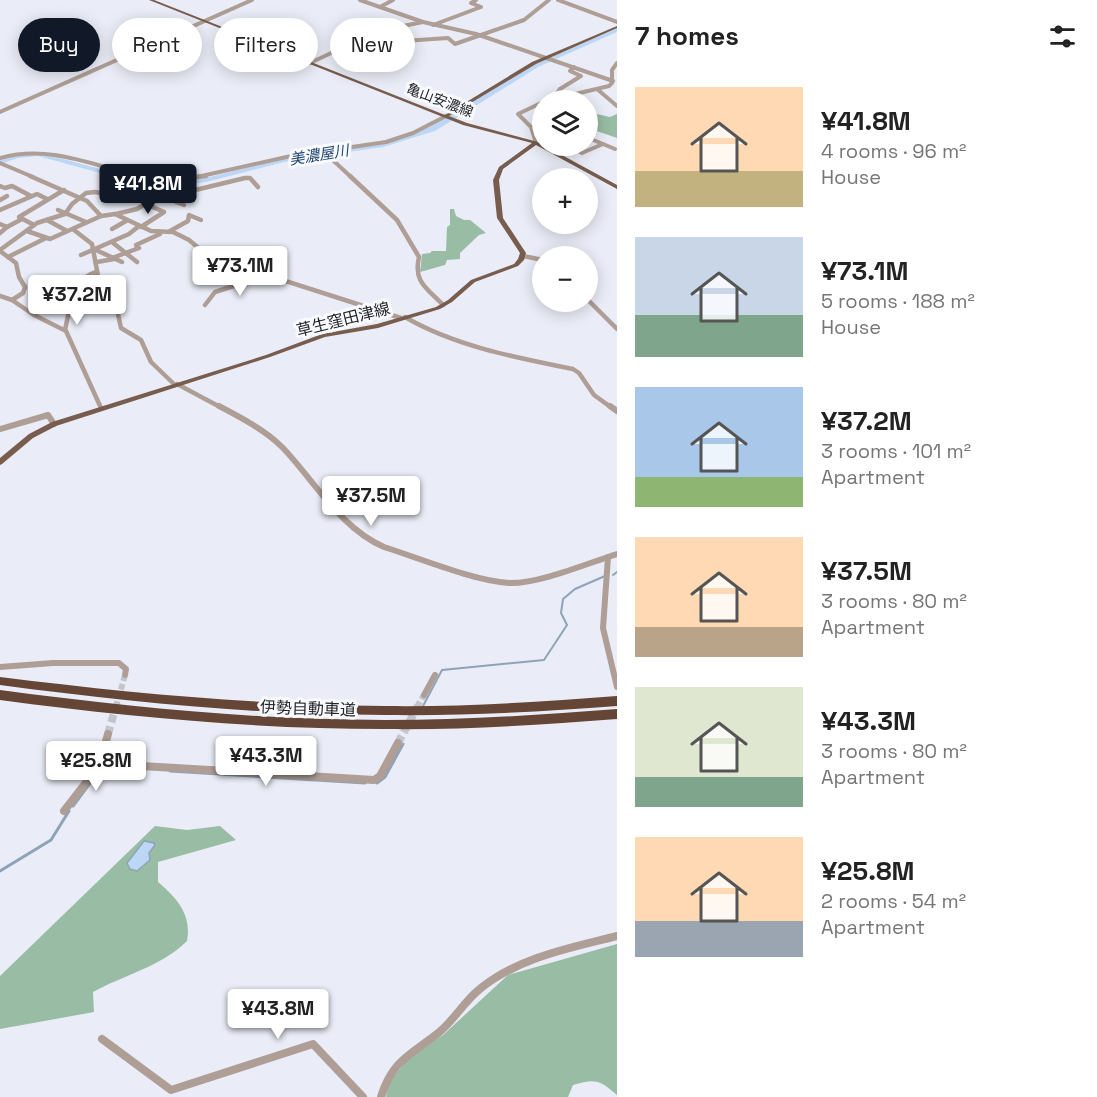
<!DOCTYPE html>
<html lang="en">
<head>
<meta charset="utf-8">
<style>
  body { margin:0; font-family:"Space Grotesk","Noto Sans JP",sans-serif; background:#f6f6f6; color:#222; height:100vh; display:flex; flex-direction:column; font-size:22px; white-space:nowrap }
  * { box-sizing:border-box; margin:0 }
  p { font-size:20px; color:#767676 }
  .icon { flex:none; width:33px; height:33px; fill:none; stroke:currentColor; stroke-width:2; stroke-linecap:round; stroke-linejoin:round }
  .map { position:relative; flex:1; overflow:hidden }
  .side { display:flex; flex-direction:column; background:#fff; width:480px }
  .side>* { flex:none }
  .banner { position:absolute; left:18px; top:18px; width:508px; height:54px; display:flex; gap:12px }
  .buttons { position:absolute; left:532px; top:90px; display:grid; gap:12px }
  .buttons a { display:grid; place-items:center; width:66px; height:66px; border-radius:50%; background:#fff; box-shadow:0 3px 15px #0003; font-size:30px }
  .price { position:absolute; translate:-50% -51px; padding:0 14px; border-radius:6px; background:#fff; color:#222; font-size:20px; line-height:39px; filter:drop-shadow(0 2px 3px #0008) }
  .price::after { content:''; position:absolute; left:50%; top:36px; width:18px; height:14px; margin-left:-9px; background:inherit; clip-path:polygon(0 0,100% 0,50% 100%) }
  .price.selected { background:#111827; color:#fff }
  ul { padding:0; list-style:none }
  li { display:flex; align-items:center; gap:18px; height:150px; padding:0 18px }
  li span { display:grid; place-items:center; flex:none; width:168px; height:120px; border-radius:0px; color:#555 }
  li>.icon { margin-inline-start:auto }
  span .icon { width:72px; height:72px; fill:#fffc; stroke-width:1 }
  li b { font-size:26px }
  h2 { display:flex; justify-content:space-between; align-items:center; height:72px; padding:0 18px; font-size:26px }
  .chip { padding:0 21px; border-radius:27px; background:#fff; box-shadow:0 3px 15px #0003; font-size:21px; line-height:54px }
  .chip.selected { background:#111827; color:#fff }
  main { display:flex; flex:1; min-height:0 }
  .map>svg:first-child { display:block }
  .forest { fill:#98bca4 }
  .water { fill:#bcd7f5; stroke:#8ea2b8; stroke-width:1.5 }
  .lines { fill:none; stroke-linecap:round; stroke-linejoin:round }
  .stream-far1 { stroke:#8ea2b8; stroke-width:2 }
  .stream { stroke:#8ea2b8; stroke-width:3 }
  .river { fill:#bcd7f5; fill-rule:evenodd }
  .minor-tunnel-far1 { stroke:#c2c5ce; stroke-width:6; stroke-dasharray:6 3; stroke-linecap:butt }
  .minor-tunnel { stroke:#c2c5ce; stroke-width:8; stroke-dasharray:8 4; stroke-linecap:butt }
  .minor-far3 { stroke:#ae9e96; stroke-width:4 }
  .minor-far2 { stroke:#ae9e96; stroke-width:4.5 }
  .minor-far1 { stroke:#ae9e96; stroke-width:6 }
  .minor { stroke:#ae9e96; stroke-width:8 }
  .major { fill:#785c4e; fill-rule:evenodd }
  .highway { fill:#654535; fill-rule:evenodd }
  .labels { text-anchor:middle; stroke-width:6; stroke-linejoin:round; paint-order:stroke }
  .far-street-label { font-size:14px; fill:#242528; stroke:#f9fafe }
  .far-water-label { font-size:15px; font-style:italic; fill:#21476f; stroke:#f9fafe }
  .street-label { font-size:16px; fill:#242528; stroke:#f9fafe }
</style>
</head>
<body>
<main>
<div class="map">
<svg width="617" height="1097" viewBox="0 0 617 1097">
  <rect width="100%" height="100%" fill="#eaedf7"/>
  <g class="forest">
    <path d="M588 112 610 117 617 114V138L588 128Z"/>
    <path d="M450 209H454L456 216 464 220H470L486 233 479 235 460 253V259L447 260 445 265 420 272 422 254 430 253 432 251H446L447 227 450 225Z"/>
    <path d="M155 826 187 830 220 826 236 840 158 862V882C177 898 192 915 187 941 162 966 124 975 93 992L94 1012 0 1029V976Z"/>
    <path d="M617 944V1095C600 1080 595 1078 573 1085L568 1097H386L389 1082 409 1058 443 1035 508 975Z"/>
  </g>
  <path class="water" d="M144 841 154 843 155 845 149 853 150 860 137 871 130 869 127 863Z"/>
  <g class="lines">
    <g class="stream-far1">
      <path d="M613 575 617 572"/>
      <path d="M423 706 442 670 544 660 567 625 561 613 563 599 575 589 605 576"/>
    </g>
    <g class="stream">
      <path d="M170 771 365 783"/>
      <path d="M377 783 385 777 403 744"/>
      <path d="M73 806 105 763"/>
      <path d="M0 871 51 840 69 811"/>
    </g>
    <path class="river" d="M617 28V32L538 67 435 131 383 147 292 160 206 182 179 185 133 182 38 156 18 158 0 164V159L17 154 38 152 133 178 179 181 206 178 292 156 382 143 429 127 534 65Z"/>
    <g class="minor-tunnel-far1">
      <path d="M116 707 125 675"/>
      <path d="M417 707 424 695"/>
    </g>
    <g class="minor-tunnel">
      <path d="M108 734 116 706"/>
      <path d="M398 743 418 706"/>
    </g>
    <g class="minor-far3">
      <path d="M360 0 423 22 476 34 613 81"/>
      <path d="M558 0 617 22"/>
      <path d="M380 7 393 0"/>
      <path d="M433 25 481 7 471 3 476 0"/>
      <path d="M354 41 371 48 388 42 448 38 455 44 524 20 549 0"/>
      <path d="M310 63 378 31 423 22"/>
      <path d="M597 89 617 106"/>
      <path d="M556 99 555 96 560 89 581 76 570 71 574 67"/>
      <path d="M550 100 609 86 612 83V70L617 63"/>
      <path d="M0 112 252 0"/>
      <path d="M591 139 615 149"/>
      <path d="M536 143 531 127 518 114 543 102"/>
      <path d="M569 146 582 153 603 144"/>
      <path d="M323 151 351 177"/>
      <path d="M0 158C50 144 94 166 142 177"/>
      <path d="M0 163 33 177"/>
      <path d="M197 177 291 156 386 142 413 133 446 116"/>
    </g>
    <g class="minor-far2">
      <path d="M30 176 87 201 101 216 115 214 151 231 173 232 189 240 208 256 401 318"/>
      <path d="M136 176 164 180 206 176"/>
      <path d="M350 176 397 220 419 257C413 282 427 288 443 305"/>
      <path d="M0 186 5 188 12 186 31 196"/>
      <path d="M166 198 184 205"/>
      <path d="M0 200 7 196"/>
      <path d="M0 210 37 194 47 199"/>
      <path d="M58 210 86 222"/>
      <path d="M116 214 137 209 152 200 165 198 173 193"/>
      <path d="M47 220 67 231"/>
      <path d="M0 224 7 227 22 219"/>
      <path d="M34 225 19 217 64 190"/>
      <path d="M141 227 164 212 146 204"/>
      <path d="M112 229 126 221"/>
      <path d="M74 230 92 244 98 276 115 300 121 328 141 340 151 362 175 385"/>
      <path d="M27 231 50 239 101 216"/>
      <path d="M170 231 188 221 189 215 201 220"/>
      <path d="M0 233 7 227"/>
      <path d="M112 242 137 262"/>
      <path d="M136 245 160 234"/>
      <path d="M0 250 37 223 65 214 72 204 86 193 95 192 124 197 145 187 179 194 245 178H250L258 187"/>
      <path d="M96 250 122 262"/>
      <path d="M0 251 16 263 19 277 25 287 23 293 12 300"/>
      <path d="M81 255 129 234 139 226"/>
      <path d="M523 256 543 260"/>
      <path d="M8 257 46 238"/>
      <path d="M112 258 139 248"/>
      <path d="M97 262 114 259"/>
      <path d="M0 296 12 300 34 315 66 331 101 408"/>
      <path d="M588 300 617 329"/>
      <path d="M205 305 215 292 243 283 257 271"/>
      <path d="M405 317C454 346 518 358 573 369L579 373 594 395 612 408"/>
      <path d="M65 330C70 308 72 278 97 272"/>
      <path d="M177 384 222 408"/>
    </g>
    <g class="minor-far1">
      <path d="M219 406C240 417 265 430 282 447 314 480 340 528 384 547 419 558 474 581 509 583 539 584 588 563 617 554"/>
      <path d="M610 406 617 411"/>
      <path d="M0 429 48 415 54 424"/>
      <path d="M608 557 603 628 617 687"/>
      <path d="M0 667 53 663H119L126 669 125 675"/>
      <path d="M424 695 435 675"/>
    </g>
    <g class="minor">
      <path d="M101 759 142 766 374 780 380 776 398 743"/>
      <path d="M64 811 99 766 108 734"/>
      <path d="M102 1039 171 1090 313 1044 363 1097"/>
      <path d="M381 1097C392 1061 410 1055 437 1034 454 1021 464 1001 481 988 520 957 570 948 617 936"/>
    </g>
    <path class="major" d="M149 0H154L445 115 532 62 617 26V28L536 64 449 116 467 123 538 142 617 185V189L536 145 503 169 499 180 503 218 526 253 524 260 518 266 475 282 452 302 440 309 378 328 325 337 270 357 56 426 33 438 2 464 0 465V458L29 434 52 422 266 355 322 334 377 324 436 307 448 300 471 280 514 264 518 259 520 253 497 218 493 180 499 167 532 143 463 125Z"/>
    <g class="highway">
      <path d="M0 677C128 693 256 705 385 706 463 707 540 702 617 696V706C540 712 463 716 385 715 256 715 128 702 0 685Z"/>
      <path d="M0 690C128 707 256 720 385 720 463 720 540 715 617 709V719C540 725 463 730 385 729 256 729 128 717 0 700Z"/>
    </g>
  </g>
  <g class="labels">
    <g class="far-street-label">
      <text transform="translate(440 100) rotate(21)" y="5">亀山安濃線</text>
    </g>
    <g class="far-water-label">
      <text transform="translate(319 155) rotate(-9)" y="5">美濃屋川</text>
    </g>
    <g class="street-label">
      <text transform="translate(343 319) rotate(-14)" y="6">草生窪田津線</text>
      <text transform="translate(308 708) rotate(2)" y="6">伊勢自動車道</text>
    </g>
  </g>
</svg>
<div class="buttons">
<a><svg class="icon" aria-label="layers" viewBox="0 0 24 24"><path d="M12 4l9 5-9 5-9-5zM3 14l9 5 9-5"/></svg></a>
<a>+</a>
<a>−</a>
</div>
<b class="price selected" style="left:148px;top:215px">¥41.8M</b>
<b class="price" style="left:240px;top:297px">¥73.1M</b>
<b class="price" style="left:77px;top:326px">¥37.2M</b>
<b class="price" style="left:371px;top:527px">¥37.5M</b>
<b class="price" style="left:266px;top:787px">¥43.3M</b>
<b class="price" style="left:96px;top:792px">¥25.8M</b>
<b class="price" style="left:278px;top:1040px">¥43.8M</b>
<div class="banner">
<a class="chip selected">Buy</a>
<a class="chip">Rent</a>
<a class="chip">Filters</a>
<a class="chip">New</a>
</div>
</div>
<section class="side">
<h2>7 homes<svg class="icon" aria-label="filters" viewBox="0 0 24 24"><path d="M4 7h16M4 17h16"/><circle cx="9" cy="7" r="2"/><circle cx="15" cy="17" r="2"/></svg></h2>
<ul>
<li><span style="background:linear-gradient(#ffd9b3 70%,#c2b280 0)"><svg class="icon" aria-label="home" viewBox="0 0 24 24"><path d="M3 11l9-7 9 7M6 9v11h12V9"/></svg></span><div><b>¥41.8M</b><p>4 rooms · 96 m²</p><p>House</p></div></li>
<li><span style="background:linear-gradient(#c9d6e8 65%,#7fa58c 0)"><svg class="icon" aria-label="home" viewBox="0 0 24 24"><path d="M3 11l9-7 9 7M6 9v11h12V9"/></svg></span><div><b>¥73.1M</b><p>5 rooms · 188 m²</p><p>House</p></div></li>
<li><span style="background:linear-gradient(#a9c7e8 75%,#8fb573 0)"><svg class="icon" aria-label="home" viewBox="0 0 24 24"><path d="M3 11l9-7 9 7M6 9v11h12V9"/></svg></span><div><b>¥37.2M</b><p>3 rooms · 101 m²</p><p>Apartment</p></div></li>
<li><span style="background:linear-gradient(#ffd9b3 75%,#b9a48a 0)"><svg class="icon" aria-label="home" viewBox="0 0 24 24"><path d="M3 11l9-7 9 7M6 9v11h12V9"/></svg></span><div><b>¥37.5M</b><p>3 rooms · 80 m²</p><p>Apartment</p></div></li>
<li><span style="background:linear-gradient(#dfe7d0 75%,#7fa58c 0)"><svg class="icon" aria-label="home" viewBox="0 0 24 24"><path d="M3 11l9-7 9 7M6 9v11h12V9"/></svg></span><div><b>¥43.3M</b><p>3 rooms · 80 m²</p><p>Apartment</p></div></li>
<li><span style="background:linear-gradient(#ffd9b3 70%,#9aa5b1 0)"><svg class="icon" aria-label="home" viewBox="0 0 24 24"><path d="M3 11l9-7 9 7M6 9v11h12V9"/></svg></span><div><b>¥25.8M</b><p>2 rooms · 54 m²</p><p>Apartment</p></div></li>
</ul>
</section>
</main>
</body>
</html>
